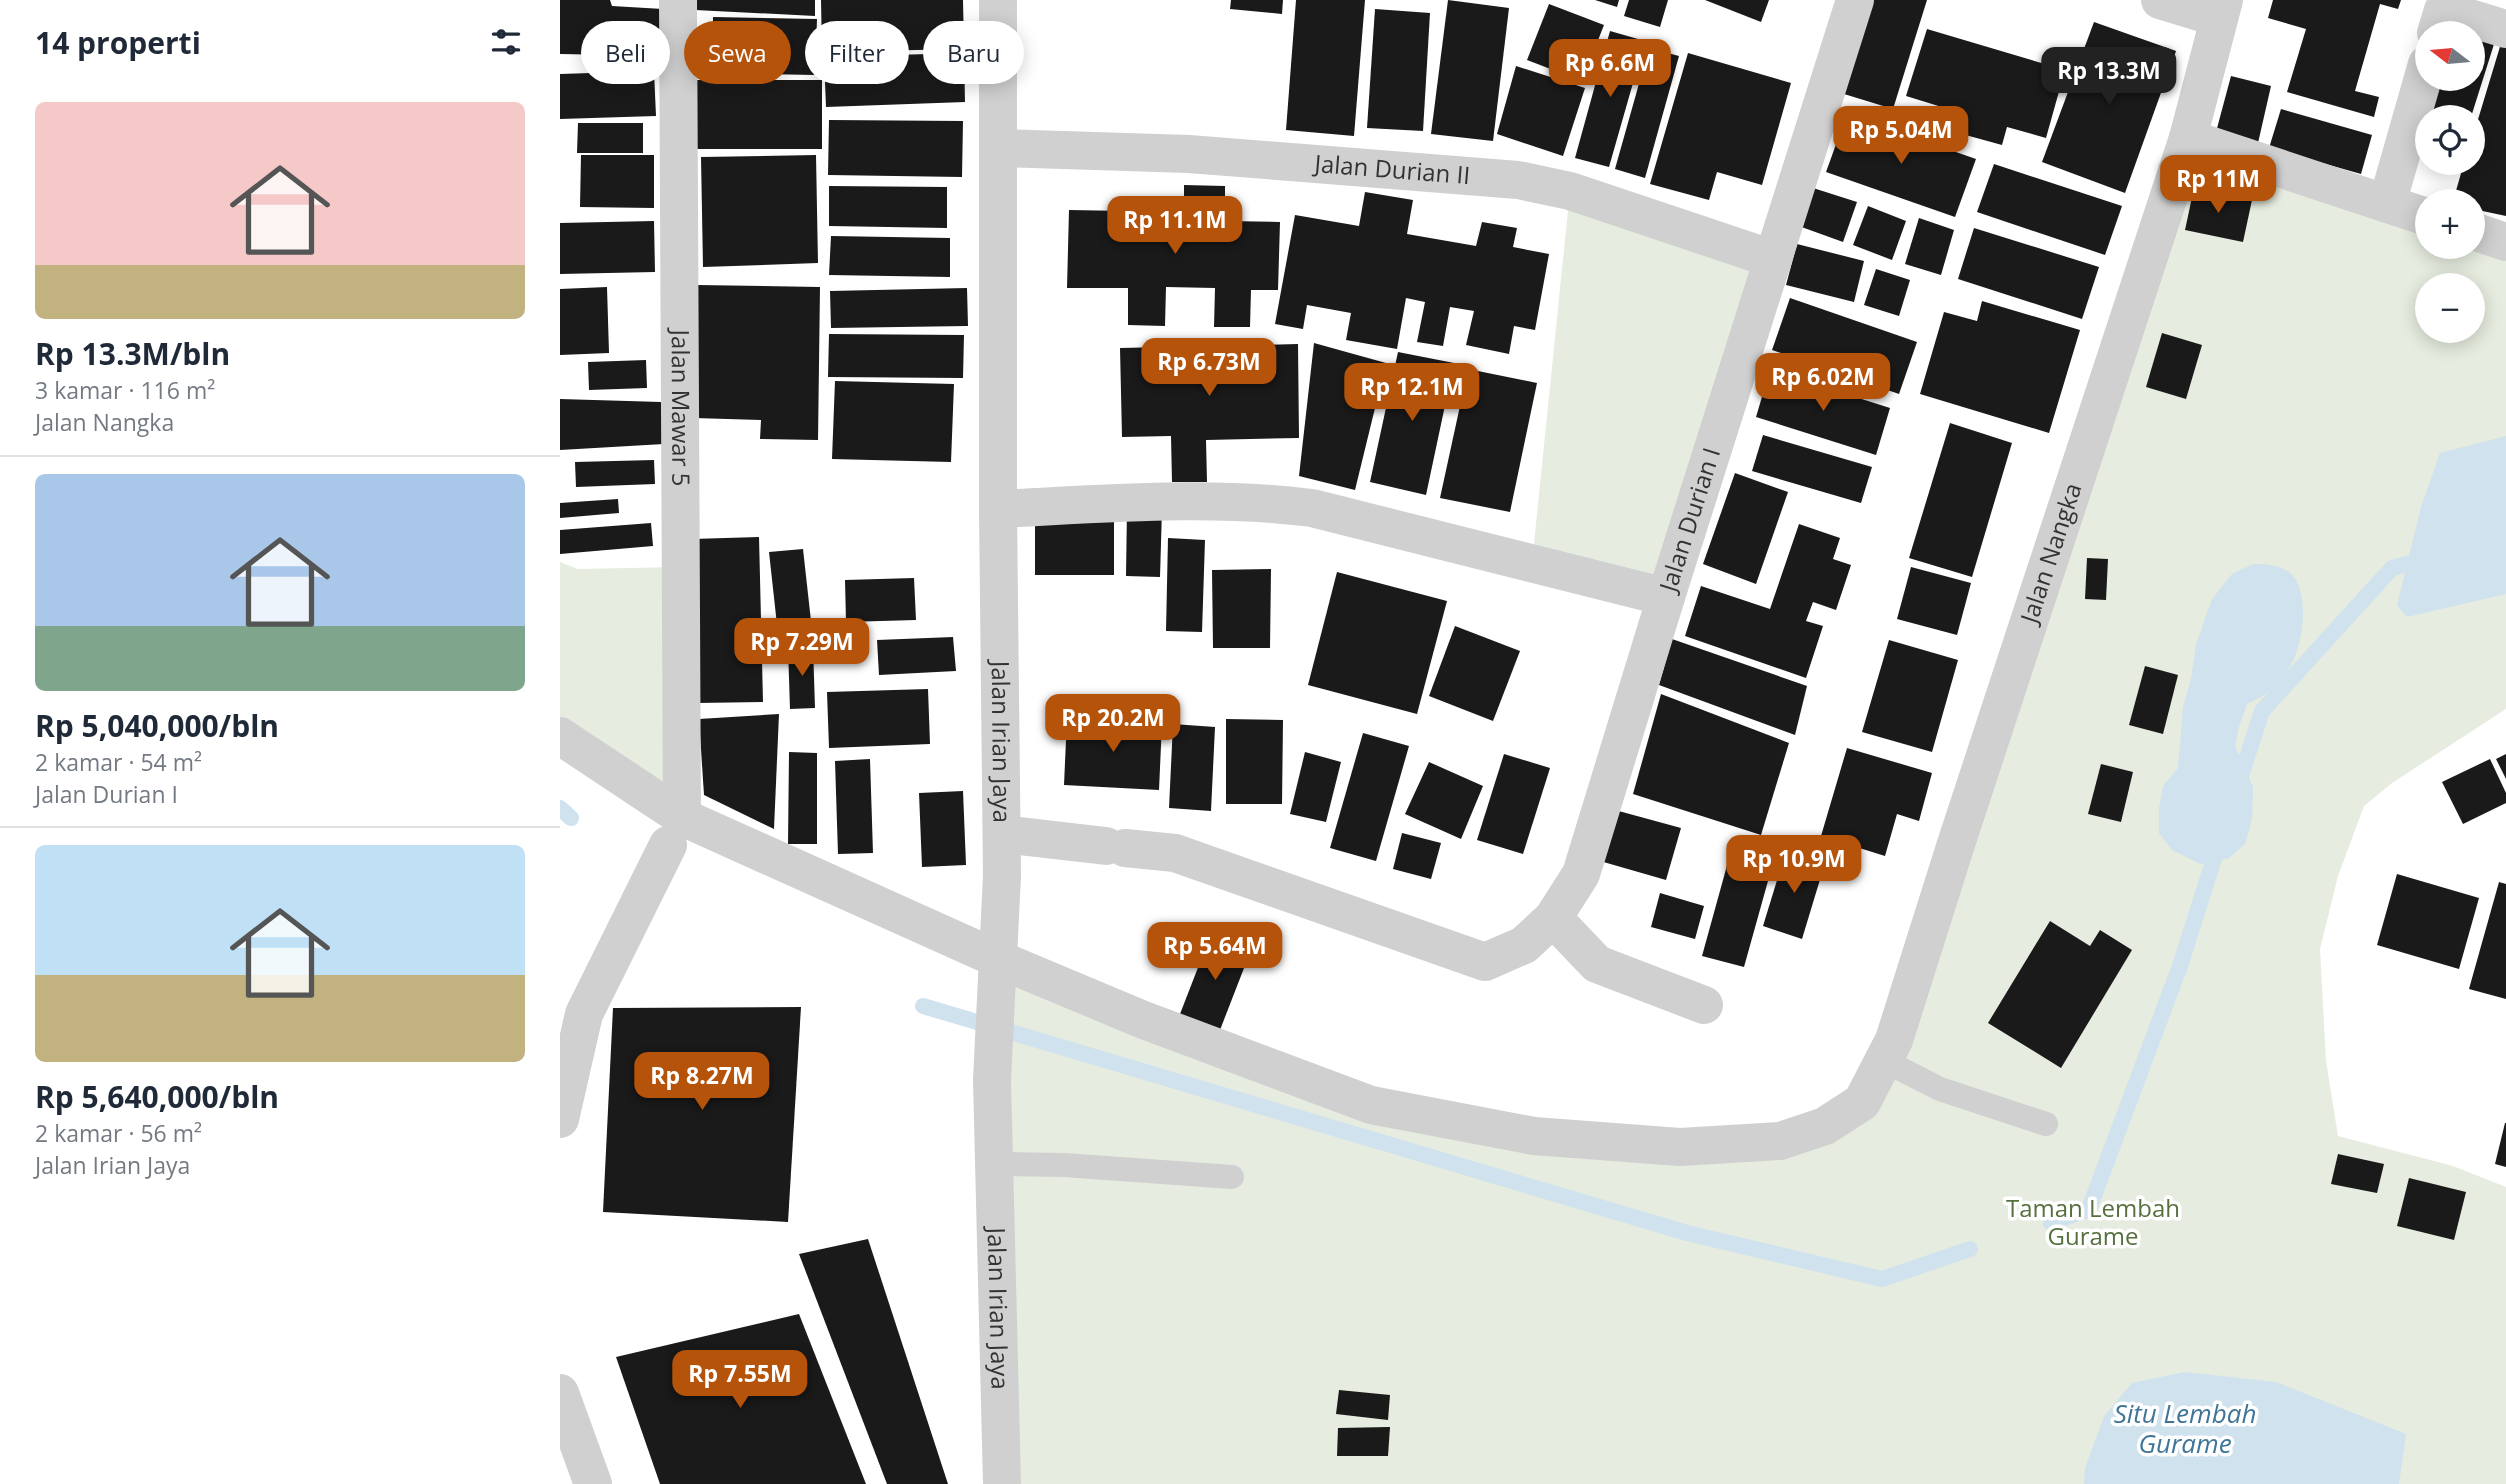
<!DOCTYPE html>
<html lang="id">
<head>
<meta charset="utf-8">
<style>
  body { margin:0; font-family:"Open Sans",sans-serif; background:#f2f2f3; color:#1f2937; height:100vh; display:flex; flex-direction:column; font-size:26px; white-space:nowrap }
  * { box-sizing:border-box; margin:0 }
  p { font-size:23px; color:#747a83 }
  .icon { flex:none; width:38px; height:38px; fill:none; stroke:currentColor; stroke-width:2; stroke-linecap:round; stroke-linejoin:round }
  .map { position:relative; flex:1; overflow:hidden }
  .drawer { display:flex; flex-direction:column; background:#fff; width:560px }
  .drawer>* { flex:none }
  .banner { position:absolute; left:21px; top:21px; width:665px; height:63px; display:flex; gap:14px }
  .needle { width:46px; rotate:286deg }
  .tools { position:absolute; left:1855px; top:21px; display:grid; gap:14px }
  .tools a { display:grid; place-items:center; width:70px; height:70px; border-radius:50%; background:#fff; box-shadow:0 4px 18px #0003; font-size:35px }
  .price { position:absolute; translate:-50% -60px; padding:0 16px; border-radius:14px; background:#b45309; color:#fff; font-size:23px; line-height:46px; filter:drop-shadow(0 2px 4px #0008) }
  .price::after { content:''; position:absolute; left:50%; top:42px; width:21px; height:16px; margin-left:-10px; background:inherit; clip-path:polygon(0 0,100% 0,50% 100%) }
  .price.on { background:#222; color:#fff }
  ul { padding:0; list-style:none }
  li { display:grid; align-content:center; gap:14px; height:371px; padding:0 35px }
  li+li { border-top:2px solid #e0e1e3 }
  li span { display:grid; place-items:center; height:217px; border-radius:10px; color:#555 }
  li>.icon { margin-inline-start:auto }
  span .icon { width:126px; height:126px; fill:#fffc; stroke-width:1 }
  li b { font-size:30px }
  h2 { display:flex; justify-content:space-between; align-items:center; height:84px; padding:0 35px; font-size:30px }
  .chip { padding:0 24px; border-radius:32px; background:#fff; box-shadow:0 4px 18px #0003; font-size:24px; line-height:63px }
  .chip.on { background:#b45309; color:#fff }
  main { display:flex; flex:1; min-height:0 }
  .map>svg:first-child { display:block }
  .green { fill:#e6ecdf; fill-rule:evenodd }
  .water { fill:#cfe2ee }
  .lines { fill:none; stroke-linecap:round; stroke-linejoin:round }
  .stream { stroke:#cfe2ee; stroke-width:16 }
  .building { fill:#1a1a1a }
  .lane { stroke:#d0d0d0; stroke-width:24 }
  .street { stroke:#d0d0d0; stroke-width:38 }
  .labels { text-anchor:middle; stroke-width:7; stroke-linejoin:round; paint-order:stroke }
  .street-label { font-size:24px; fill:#333; stroke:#fff }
  .park-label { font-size:24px; fill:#56703f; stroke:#fff }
  .water-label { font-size:26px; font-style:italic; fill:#3f7597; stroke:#fff }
</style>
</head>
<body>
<main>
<section class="drawer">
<h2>14 properti<svg class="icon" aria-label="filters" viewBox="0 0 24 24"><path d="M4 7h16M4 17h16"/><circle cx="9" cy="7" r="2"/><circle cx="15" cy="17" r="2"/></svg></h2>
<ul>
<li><span style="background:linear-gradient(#f6c9c9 75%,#c2b280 0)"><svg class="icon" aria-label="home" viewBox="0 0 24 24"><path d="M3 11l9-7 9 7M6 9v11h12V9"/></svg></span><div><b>Rp 13.3M/bln</b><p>3 kamar · 116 m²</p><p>Jalan Nangka</p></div></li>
<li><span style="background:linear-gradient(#a9c7e8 70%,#7fa58c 0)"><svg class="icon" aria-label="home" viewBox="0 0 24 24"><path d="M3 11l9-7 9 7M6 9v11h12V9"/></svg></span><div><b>Rp 5,040,000/bln</b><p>2 kamar · 54 m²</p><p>Jalan Durian I</p></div></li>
<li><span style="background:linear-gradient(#bfe0f5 60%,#c2b280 0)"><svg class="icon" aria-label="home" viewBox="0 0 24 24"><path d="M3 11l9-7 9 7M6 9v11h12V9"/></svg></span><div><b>Rp 5,640,000/bln</b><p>2 kamar · 56 m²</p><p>Jalan Irian Jaya</p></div></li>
</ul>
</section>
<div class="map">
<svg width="1946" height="1484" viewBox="0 0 1946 1484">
  <rect width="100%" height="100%" fill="#fff"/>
  <g class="green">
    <path d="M1628 138 1867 217V247H1913L1946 242V709L1832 783 1804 806 1778 876 1760 949 1766 1061 1778 1136 1893 1166 1946 1187V1484H442L438 959 811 1105 1120 1147 1302 1101ZM1867 285H1913V331H1867Z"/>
    <path d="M1010 191 1213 259 1106 597 972 563Z"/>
    <path d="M0 562 18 569 121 567 122 817 0 736Z"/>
  </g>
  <g class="water">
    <path d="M1946 436V594L1847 617 1837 605 1861 507 1880 453Z"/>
    <path d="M1693 564C1706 564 1724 565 1734 577 1741 586 1743 602 1743 613 1742 654 1727 687 1687 704L1679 727 1675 746 1693 787 1692 820 1685 844 1669 858 1640 864 1612 850 1599 833V808L1603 786 1618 768 1623 707 1631 679 1636 644 1652 599 1672 574Z"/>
    <path d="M1625 1372 1716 1382 1846 1434 1839 1484H1524L1525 1468 1544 1416 1572 1383Z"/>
  </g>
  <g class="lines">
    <g class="stream">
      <path d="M1678 785 1702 711 1832 568 1866 559"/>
      <path d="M0 808 11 818"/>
      <path d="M363 1006 1127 1233 1322 1279 1410 1249"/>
      <path d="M1491 1223 1529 1209 1620 966 1659 843"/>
    </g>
  </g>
  <g class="building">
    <path d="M0 0H50L52 6 103 9 107 56 0 54Z"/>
    <path d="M135 0H255V16L135 10Z"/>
    <path d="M261 0H403L404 49 262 52Z"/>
    <path d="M671 0H723L722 14 670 9Z"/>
    <path d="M736 0H805L794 136 726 130Z"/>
    <path d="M888 0 949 8 933 141 871 134Z"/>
    <path d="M1035 0H1059L1057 7Z"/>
    <path d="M1069 0H1108L1100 27 1064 16Z"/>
    <path d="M1145 0H1209L1201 22Z"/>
    <path d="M1313 0H1367L1333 109 1284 94Z"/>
    <path d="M1713 0H1841L1838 9 1820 4 1795 91 1819 97 1814 117 1727 92 1746 29 1708 18Z"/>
    <path d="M989 4 1044 25 1022 81 967 60Z"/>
    <path d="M815 9 870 13 863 131 807 128Z"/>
    <path d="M153 17 257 19 255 75 152 73Z"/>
    <path d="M1534 22 1616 51 1565 193 1482 162Z"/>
    <path d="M1367 29 1505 70 1486 138 1447 127 1442 145 1391 131 1398 112 1346 96Z"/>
    <path d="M1050 31 1085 41 1049 167 1015 158Z"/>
    <path d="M1913 34 1935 41 1911 117H1867V150L1851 145 1873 79H1913Z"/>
    <path d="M1942 40 1946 41V216L1913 209V201H1893L1904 163H1913V136Z"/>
    <path d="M1089 48 1119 56 1085 178 1055 169Z"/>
    <path d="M404 53 405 102 266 107 264 57Z"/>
    <path d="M1128 53 1231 83 1202 185 1157 172 1149 200 1090 184Z"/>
    <path d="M956 66 1025 88 1003 156 937 134Z"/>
    <path d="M94 71 96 116 0 119V74Z"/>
    <path d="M1671 76 1711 86 1698 143 1656 132Z"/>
    <rect x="130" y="80" width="132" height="69"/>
    <path d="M1721 109 1812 135 1801 174 1709 148Z"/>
    <path d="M1287 114 1416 159 1395 217 1266 172Z"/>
    <path d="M269 120 403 121 402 177 268 175Z"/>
    <path d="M18 123H83V153H17Z"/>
    <path d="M21 155H94V208L20 207Z"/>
    <path d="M256 155 258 263 143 267 141 157Z"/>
    <path d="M1434 164 1562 206 1545 255 1417 212Z"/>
    <path d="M624 185 665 186V221L720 222 718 290H691L690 327H654L655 288 606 287 605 326 568 325V288H507L509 210 624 212Z"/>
    <path d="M269 186 387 187V228L269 226Z"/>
    <path d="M1250 187 1297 202 1283 242 1236 225Z"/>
    <path d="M1634 188 1692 200 1683 242 1625 230Z"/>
    <path d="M805 192 853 200 847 234 916 246 922 222 957 228 953 247 989 254 975 330 954 326 949 354 906 345 914 311 890 307 883 346 857 342 865 302 846 298 837 349 786 340 791 313 747 305 743 329 715 324 735 215 799 226Z"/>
    <path d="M1308 206 1346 221 1332 260 1293 245Z"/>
    <path d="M1359 218 1394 230 1381 275 1345 264Z"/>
    <path d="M94 221 95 272 0 274V223Z"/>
    <path d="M1414 228 1539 267 1522 319 1398 279Z"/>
    <path d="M271 236 390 238V277L269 275Z"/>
    <path d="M1237 244 1304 261 1294 302 1226 285Z"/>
    <path d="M1316 269 1350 280 1339 316 1304 305Z"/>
    <path d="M137 285 260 287 258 440 200 439 201 420 134 418Z"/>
    <path d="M47 287 49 353 0 355V289Z"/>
    <path d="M407 288 408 326 271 328 270 291Z"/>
    <path d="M1230 298 1357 342 1339 394 1212 350Z"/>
    <path d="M1422 301 1520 330 1489 433 1360 394 1384 312 1417 321Z"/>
    <path d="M1602 333 1642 345 1626 399 1586 387Z"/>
    <path d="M269 334 404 335 403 378 268 377Z"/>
    <path d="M754 343 826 363 795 490 739 476Z"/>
    <path d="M738 344 739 438 646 440 647 482H612L611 436 562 437 560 348Z"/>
    <path d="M838 352 894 363 866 495 810 482Z"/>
    <path d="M86 360 87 388 29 390 28 362Z"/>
    <path d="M908 369 977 383 950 512 880 498Z"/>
    <path d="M1210 370 1330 408 1316 455 1196 417Z"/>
    <path d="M275 381 394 384 391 462 272 459Z"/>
    <path d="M0 399 101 402 104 444 0 450Z"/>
    <path d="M1390 423 1452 443 1412 577 1349 558Z"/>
    <path d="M1203 435 1312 467 1301 503 1192 471Z"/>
    <path d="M94 460 95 484 16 487 15 462Z"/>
    <path d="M1175 473 1228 492 1196 584 1143 564Z"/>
    <path d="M58 499 59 513 0 518V503Z"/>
    <path d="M567 508 602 509 600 577 566 576Z"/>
    <rect x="475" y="515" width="79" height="60"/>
    <path d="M91 523 93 546 0 554V530Z"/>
    <path d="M1239 524 1280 538 1273 559 1291 565 1276 610 1253 602 1246 621 1263 626 1246 678 1125 636 1141 586 1210 609Z"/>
    <path d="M199 537 203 702 137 703 132 539Z"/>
    <path d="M608 538 645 540 642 632 606 631Z"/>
    <path d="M243 549 252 630 218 634 209 552Z"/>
    <path d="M1527 558 1548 559 1546 600 1525 599Z"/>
    <path d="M1351 567 1411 583 1397 635 1337 619Z"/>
    <path d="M711 569 710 648H653L652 570Z"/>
    <path d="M777 572 887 601 857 714 748 685Z"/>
    <path d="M354 578 356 620 286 622 285 580Z"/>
    <path d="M895 626 960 651 933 721 869 696Z"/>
    <path d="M393 637 396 671 319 675 317 640Z"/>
    <path d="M1112 639 1247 686 1235 735 1099 685Z"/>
    <path d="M1329 640 1398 660 1372 752 1302 732Z"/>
    <path d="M253 646 255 708 230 709 228 647Z"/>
    <path d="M1585 666 1618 675 1603 734 1569 725Z"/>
    <path d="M368 689 370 744 269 748 267 692Z"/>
    <path d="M1101 694 1229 743 1201 835 1073 794Z"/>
    <path d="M219 714 214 829 144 795 139 719Z"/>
    <path d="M507 718 602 723 599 790 504 785Z"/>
    <path d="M666 719 723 720 722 804H666Z"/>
    <path d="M613 724 655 727 651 811 609 808Z"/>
    <path d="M803 733 849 746 816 861 770 848Z"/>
    <path d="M1287 748 1372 773 1359 821 1337 814 1325 856 1261 836Z"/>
    <path d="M229 752 257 753V844H228Z"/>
    <path d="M745 752 781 762 766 822 730 814Z"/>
    <path d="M944 754 990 768 963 854 917 840Z"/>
    <path d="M1946 754V779L1936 759Z"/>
    <path d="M310 759 313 853 278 854 275 761Z"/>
    <path d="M1930 759 1946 793V803L1903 824 1882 782Z"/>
    <path d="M869 762 923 786 901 839 845 814Z"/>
    <path d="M1541 764 1573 772 1561 822 1528 814Z"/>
    <path d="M403 791 406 865 362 867 359 793Z"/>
    <path d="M1055 810 1121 828 1106 880 1040 861Z"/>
    <path d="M842 833 881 843 871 879 833 869Z"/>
    <path d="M1171 851 1213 863 1184 967 1142 956Z"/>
    <path d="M1226 851 1265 863 1242 939 1203 926Z"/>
    <path d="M1837 874 1919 898 1899 969 1817 945Z"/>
    <path d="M1939 882 1946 884V999L1909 989Z"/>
    <path d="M1100 893 1144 906 1135 939 1091 927Z"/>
    <path d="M1490 921 1530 946 1540 930 1572 950 1501 1068 1428 1023Z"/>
    <path d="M651 934 691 950 660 1030 620 1014Z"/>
    <path d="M241 1007 228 1222 43 1212 53 1008Z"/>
    <path d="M1945 1123H1946V1167L1935 1164Z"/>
    <path d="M1778 1154 1824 1164 1817 1193 1771 1184Z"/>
    <path d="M1849 1178 1906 1192 1894 1240 1837 1226Z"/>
    <path d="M308 1239 388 1484H327L239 1254Z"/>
    <path d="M239 1314 306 1484H100L56 1357Z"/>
    <path d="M779 1390 830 1395 828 1420 776 1414Z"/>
    <path d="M830 1427 828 1456H777L778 1428Z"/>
  </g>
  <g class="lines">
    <g class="lane">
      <path d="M1323 1060 1380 1089 1486 1124"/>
      <path d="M434 1164 504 1165 672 1177"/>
    </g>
    <g class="street">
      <path id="s1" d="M118 0 122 817"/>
      <path id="s2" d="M438 0V509L442 876 432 1080 442 1484"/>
      <path d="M1600 0 1659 18"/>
      <path d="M1876 33 1883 10 1946 29"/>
      <path d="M1628 138 1867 217"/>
      <path id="s3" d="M439 148 629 154 958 180 1010 191 1213 259"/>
      <path d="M1827 204 1867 64"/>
      <path d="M1913 231 1946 242"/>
      <path d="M438 509C543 504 648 495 752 508L1106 597"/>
      <path id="s4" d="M0 736 122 817 438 959 581 1019 811 1105 974 1136 1120 1147 1220 1141 1265 1126 1302 1102 1334 1040 1395 847 1628 138 1664 0"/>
      <path d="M442 834 546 846"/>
      <path id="s5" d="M565 848 615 853 925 962 964 945 993 918 1021 874 1106 597 1295 0"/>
      <path d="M993 918 1037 964 1144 1005"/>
      <path d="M0 1119 24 1014 108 845"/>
      <path d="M0 1393 33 1484"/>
    </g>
  </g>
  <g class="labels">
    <g class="street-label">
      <text dy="8" stroke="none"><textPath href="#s3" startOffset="394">Jalan Durian II</textPath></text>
      <text dy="8" stroke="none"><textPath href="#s1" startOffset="408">Jalan Mawar 5</textPath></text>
      <text dy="8" stroke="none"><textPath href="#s5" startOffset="884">Jalan Durian I</textPath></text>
      <text dy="8" stroke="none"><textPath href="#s4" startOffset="1979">Jalan Nangka</textPath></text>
      <text dy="8" stroke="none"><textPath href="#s2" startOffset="742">Jalan Irian Jaya</textPath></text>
      <text dy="8" stroke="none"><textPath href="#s2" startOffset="1309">Jalan Irian Jaya</textPath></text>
    </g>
    <g class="park-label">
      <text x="1533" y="1217">Taman Lembah<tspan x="1533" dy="28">Gurame</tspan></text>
    </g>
    <g class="water-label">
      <text x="1625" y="1423">Situ Lembah<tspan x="1625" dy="30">Gurame</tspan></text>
    </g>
  </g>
</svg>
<div class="tools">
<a><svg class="needle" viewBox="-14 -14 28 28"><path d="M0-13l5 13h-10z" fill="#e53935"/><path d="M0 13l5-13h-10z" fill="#747a83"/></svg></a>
<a><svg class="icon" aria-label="locate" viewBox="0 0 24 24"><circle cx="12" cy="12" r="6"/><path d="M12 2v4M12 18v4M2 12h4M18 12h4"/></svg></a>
<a>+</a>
<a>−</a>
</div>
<b class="price" style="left:1050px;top:99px">Rp 6.6M</b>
<b class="price on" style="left:1549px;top:107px">Rp 13.3M</b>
<b class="price" style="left:1341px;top:166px">Rp 5.04M</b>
<b class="price" style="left:1658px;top:215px">Rp 11M</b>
<b class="price" style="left:615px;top:256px">Rp 11.1M</b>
<b class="price" style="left:649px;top:398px">Rp 6.73M</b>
<b class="price" style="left:1263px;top:413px">Rp 6.02M</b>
<b class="price" style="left:852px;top:423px">Rp 12.1M</b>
<b class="price" style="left:242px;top:678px">Rp 7.29M</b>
<b class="price" style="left:553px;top:754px">Rp 20.2M</b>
<b class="price" style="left:1234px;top:895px">Rp 10.9M</b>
<b class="price" style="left:655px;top:982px">Rp 5.64M</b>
<b class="price" style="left:142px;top:1112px">Rp 8.27M</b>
<b class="price" style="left:180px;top:1410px">Rp 7.55M</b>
<div class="banner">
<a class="chip">Beli</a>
<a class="chip on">Sewa</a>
<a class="chip">Filter</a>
<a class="chip">Baru</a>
</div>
</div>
</main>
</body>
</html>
